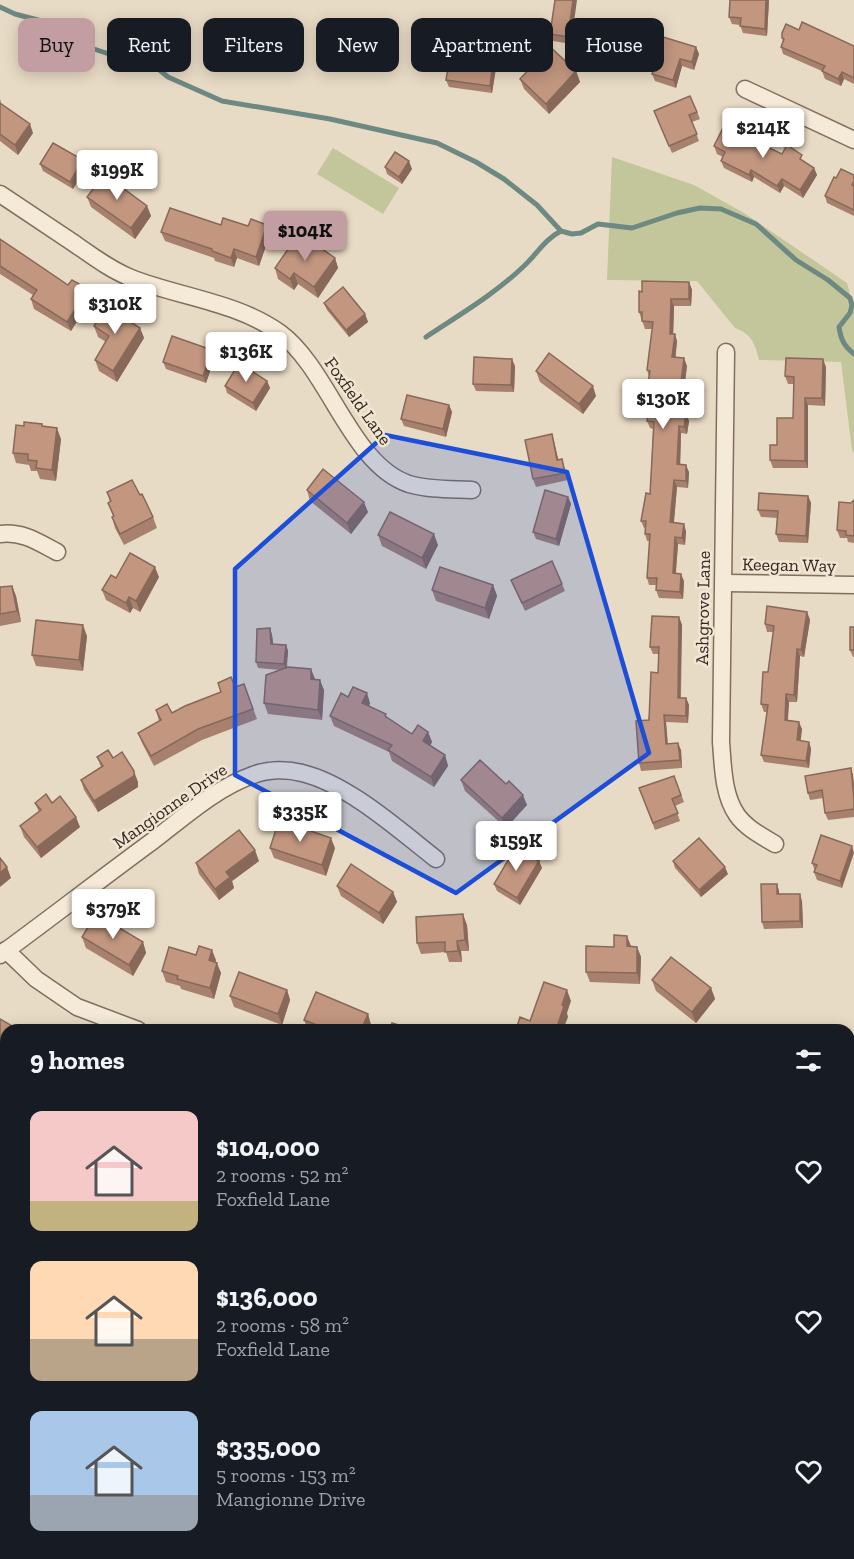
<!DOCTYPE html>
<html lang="en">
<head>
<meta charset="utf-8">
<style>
  body { margin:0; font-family:"Zilla Slab",serif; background:#20242c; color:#f1f3f6; height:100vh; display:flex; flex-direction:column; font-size:22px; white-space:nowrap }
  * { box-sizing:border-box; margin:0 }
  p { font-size:20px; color:#9ea1a6 }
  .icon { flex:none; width:33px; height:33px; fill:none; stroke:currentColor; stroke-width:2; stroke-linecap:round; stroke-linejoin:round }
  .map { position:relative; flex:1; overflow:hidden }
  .panel { position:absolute; left:0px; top:1024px; width:855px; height:536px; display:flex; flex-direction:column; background:#171b24; border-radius:18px 18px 0 0; box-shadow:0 3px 15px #0003 }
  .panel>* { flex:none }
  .top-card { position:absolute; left:18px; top:18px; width:819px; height:54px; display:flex; gap:12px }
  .price { position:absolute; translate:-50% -51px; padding:0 14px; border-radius:6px; background:#fff; color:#222; font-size:20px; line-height:39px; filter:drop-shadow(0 2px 3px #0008) }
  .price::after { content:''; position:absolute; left:50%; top:36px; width:18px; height:14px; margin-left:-9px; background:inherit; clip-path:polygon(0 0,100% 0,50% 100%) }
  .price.on { background:#c29da2; color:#111 }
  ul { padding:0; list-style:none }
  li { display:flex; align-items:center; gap:18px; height:150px; padding:0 30px }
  li span { display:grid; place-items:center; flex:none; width:168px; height:120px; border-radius:12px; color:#555 }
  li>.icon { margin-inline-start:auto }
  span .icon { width:72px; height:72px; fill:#fffc; stroke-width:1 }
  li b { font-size:26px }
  h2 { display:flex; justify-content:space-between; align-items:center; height:72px; padding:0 30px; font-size:26px }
  .pill { padding:0 21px; border-radius:12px; background:#171b24; box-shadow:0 3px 15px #0003; font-size:21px; line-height:54px }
  .pill.on { background:#c29da2; color:#111 }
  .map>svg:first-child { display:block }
  .green { fill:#c3c59a }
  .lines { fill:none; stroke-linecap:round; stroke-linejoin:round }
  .stream { stroke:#6e8981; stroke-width:5 }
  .street-casing { stroke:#816e5d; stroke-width:19 }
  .street { stroke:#f4ead7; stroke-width:16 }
  .wall { fill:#a7816d }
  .shaded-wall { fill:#886959 }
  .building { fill:#c2967f; stroke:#886959; stroke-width:1.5 }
  .marked { fill:#1d4ed8; fill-opacity:0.2; stroke:#1d4ed8; stroke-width:4.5; stroke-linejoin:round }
  .labels { text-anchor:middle; stroke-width:5; stroke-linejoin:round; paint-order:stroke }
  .street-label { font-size:18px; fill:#33271f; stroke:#f1e6d3 }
</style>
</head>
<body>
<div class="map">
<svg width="854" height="1559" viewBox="0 0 854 1559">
  <rect width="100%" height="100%" fill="#e8dbc5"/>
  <g class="green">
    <path d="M333 148 399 188 383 214 317 174Z"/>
    <path d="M612 157 694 185 744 213 847 283 854 309V453L852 450 841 362 759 360C755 344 752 334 735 328L697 281 607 280Z"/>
  </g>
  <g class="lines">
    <g class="stream">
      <path d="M0 7 15 14 53 24 88 47 106 53 145 58 168 77 222 101 330 119 437 143 476 162 504 179 537 205 561 231 572 234 581 233 598 224 632 228 677 213 700 208 721 209 756 224 796 260 828 280 850 298 852 305 850 313 839 327C841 340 844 346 854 354"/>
      <path d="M426 337C459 315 495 294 524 266 537 254 545 239 561 231"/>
    </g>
    <defs>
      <g id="street">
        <path d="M745 89 854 140"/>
        <path d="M0 194C24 210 48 226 72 242 91 255 109 269 131 278 179 297 237 302 280 333 329 369 351 465 409 484 429 490 451 489 472 490"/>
        <path d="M726 352 721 742C723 766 723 795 737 815 746 828 762 836 775 844"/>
        <path d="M0 534C22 531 38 542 57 552"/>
        <path d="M724 583 854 585"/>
        <path d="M6 950 36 979 77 1007 138 1030"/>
        <path d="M0 955C52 917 102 878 154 840 184 817 216 788 253 775 268 769 287 769 302 773 348 784 399 830 436 859"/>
        <path d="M0 1304 6 1306"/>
        <path d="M0 1438 6 1434"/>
        <path d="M825 1554 826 1555"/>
        <path d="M667 1559V1554"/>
      </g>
    </defs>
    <use href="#street" class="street-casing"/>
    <use href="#street" class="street"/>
  </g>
  <g class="wall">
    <path d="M555 0 571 44 553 41 550 34Z"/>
    <path d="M730 0H769L767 36 743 33 740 25 732 24 729 17Z"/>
    <path d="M799 30 854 46V84L844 79 841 86 825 79 822 71 783 54 781 47 783 41 782 38Z"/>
    <path d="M696 47 699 54 694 70 682 66 676 88 655 81 652 74 654 70 651 62 659 50Z"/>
    <path d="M532 55 576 71 580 82 549 114 524 89 520 79 535 63Z"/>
    <path d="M493 61 496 68 492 93 449 87 446 80Z"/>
    <path d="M0 99 1 102 0 103 33 133 18 155 0 141Z"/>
    <path d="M697 112 700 119 692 122 699 141 672 153 657 118Z"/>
    <path d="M714 146 782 154 805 162 814 168 817 175 803 198 784 186 780 193 754 177 752 182 724 168 721 161 723 157 717 154Z"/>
    <path d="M40 164 86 168 73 189 43 171Z"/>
    <path d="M385 167 412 169 402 184 387 174Z"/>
    <path d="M854 175V216L827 203 825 196 836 178Z"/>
    <path d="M87 197 147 206 151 216 135 239 91 207Z"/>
    <path d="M221 225 248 226 267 225 270 234 259 266 237 258 234 267 215 261 214 258 165 241 161 232Z"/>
    <path d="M0 239 68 285 91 299 71 331 34 309 31 299 33 295 0 274Z"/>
    <path d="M307 246 335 258 338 268 318 298 298 284 294 290 278 279 275 268Z"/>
    <path d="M689 282 692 290 691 306H674L673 334 677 341 675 357 687 366 683 398 685 405 684 413 689 421 687 434 681 433 680 464 689 472 688 488 677 487 674 523 686 531 685 545 678 544 676 573 684 581 683 599 659 598 656 590V585H649L647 578 650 541H647L645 534V528H644L641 521 650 494 653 429 650 428 647 421 648 414H647L644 407 649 377 647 370 652 329H645L639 312 642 292Z"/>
    <path d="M324 303 365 314 368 322 349 337 327 310Z"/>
    <path d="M134 324 140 328 144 338 117 382 99 371 95 360 106 342 98 337 94 326Z"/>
    <path d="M212 350 215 357 206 383 166 369 163 362Z"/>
    <path d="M515 366 514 392 476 391 473 384Z"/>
    <path d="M826 367 825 406 808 405V468H773L770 460 777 445 793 418 794 384H788L785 376Z"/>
    <path d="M536 371 596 396 583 414 540 382Z"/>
    <path d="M267 381 270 388 256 411 227 393 225 386Z"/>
    <path d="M449 405 452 412 446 437 404 426 401 419Z"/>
    <path d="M42 424 43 426 61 439 56 481 40 479 37 471H31L29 465 16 463 13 453 24 426Z"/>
    <path d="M552 434 558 459H562L568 480 536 487 533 479Z"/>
    <path d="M307 490 368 512 351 534 310 501Z"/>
    <path d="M107 492 140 495 153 517 157 528 124 545 115 528 112 517 113 516 108 503 110 502Z"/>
    <path d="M808 496 811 503 808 543 779 542 776 534 777 518 761 517 758 510Z"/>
    <path d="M568 497 571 504 559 546 536 539 533 532Z"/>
    <path d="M854 500V543L848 542 847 538H840L837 530 851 503Z"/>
    <path d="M378 535 438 545 426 569 382 546Z"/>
    <path d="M159 577 140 612 133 608 130 613 106 600 102 590 116 578Z"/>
    <path d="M511 580 562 584 565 591 525 611Z"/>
    <path d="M493 585 497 596 489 619 436 601 432 590Z"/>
    <path d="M12 586 16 596 21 622 0 626V587Z"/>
    <path d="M807 612 810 620 804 657 800 656 797 702H789L788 720 802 729 800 740 809 742 811 749 809 768 764 762 761 755 767 712H764L761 704 768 672 773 632H767L765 624Z"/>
    <path d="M679 617 682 625 681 698H686L689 705 688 723 666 722 668 744 681 750 682 768 641 771 639 763 658 673 659 654H653L650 647Z"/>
    <path d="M854 627V657H853L850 650Z"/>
    <path d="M270 628 272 635 273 644 286 645 288 651 287 668 315 679 324 690 322 720 268 714 264 703 280 670 258 668 256 662Z"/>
    <path d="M87 636 83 671 36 666 32 655Z"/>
    <path d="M244 684 257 719 202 740 154 766 142 743 138 733 159 721 156 710 172 713Z"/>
    <path d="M348 697 370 703 369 707 386 714V717L412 734 428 732 432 742 430 746 445 755 448 766 434 787 392 761 389 752 334 726 330 716Z"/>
    <path d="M97 757 113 758 138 782V787L98 812 84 790 81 780 101 767Z"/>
    <path d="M851 768 853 776 854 782V817L828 820 825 813 823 798 810 800 808 793Z"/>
    <path d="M674 776 684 802 675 806 680 821 655 830 639 788Z"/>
    <path d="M461 780 506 784 527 805 506 828 465 791Z"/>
    <path d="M35 803 80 827 41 858 24 837 20 826 39 812Z"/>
    <path d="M852 846 842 888 817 880 814 872 815 871 812 863Z"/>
    <path d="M270 848H335L326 876 274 858Z"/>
    <path d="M259 861 232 881 234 888 219 900 199 874 196 863Z"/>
    <path d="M539 861 542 868 520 905 497 891 494 884Z"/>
    <path d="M673 861 728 874 701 897 675 868Z"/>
    <path d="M777 884 779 891V894L802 901 803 928 764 929 762 922Z"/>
    <path d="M337 886 393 892 397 902 383 924 341 896Z"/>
    <path d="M467 925 469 951H461L462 962H449L446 952 421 954 417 943Z"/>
    <path d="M82 937 143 942 146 953 133 976 86 948Z"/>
    <path d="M631 947H637L641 957 640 984 590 982 586 972Z"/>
    <path d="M216 960 215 962 221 973 214 999 181 989 180 986 166 982 162 971Z"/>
    <path d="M652 980 711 988 715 999 696 1023 656 991Z"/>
    <path d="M287 990 290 1000 282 1025 234 1007 230 996Z"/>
    <path d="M368 1014 371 1025 369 1030H308L304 1020Z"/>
    <path d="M0 1019 6 1030V1063L0 1060Z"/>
    <path d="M0 1209 6 1211V1247L0 1245Z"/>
    <rect x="849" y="1322" width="5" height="47"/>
    <path d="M849 1447 854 1449V1488L849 1486Z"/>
  </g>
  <g class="shaded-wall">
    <path d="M573 0H577L571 44 568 37Z"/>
    <path d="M766 0H769L767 36 765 29Z"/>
    <path d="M696 47 699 54 694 70 692 62Z"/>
    <path d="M680 59 682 66 676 88 673 80Z"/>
    <path d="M493 61 496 68 492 93 490 86Z"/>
    <path d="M576 71 580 82 549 114 546 104Z"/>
    <path d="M842 72 844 79 841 86 838 79Z"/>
    <path d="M30 124 33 133 18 155 15 145Z"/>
    <path d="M83 160 86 168 73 189 70 182Z"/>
    <path d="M409 161 412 169 402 184 399 177Z"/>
    <path d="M814 168 817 175 803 198 800 190Z"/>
    <path d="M751 170 754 177 752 182 749 175Z"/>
    <path d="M782 179 784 186 780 193 777 186Z"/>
    <path d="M147 206 151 216 135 239 131 228Z"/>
    <path d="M267 225 270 234 259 266 256 257Z"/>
    <path d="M234 249 237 258 234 267 231 258Z"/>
    <path d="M335 258 338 268 318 298 314 287Z"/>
    <path d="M294 273 298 284 294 290 290 279Z"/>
    <path d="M689 282 692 290 691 306 689 299Z"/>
    <path d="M88 289 91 299 71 331 67 322Z"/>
    <path d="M671 299 674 306 673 341 670 334Z"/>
    <path d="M130 314 134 324 126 319Z"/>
    <path d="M365 314 368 322 349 337 346 330Z"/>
    <path d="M140 328 144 338 117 382 113 371Z"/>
    <path d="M675 334 677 341 675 364 672 357Z"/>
    <path d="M212 350 215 357 206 383 203 376Z"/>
    <path d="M684 358 687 366 683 398 685 405 683 420 681 413 679 398Z"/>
    <path d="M512 359 515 366 514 392 511 385Z"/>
    <path d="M823 359 826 367 825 406 822 398Z"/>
    <path d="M267 381 270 388 256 411 253 403Z"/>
    <path d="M593 386 596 396 583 414 579 404Z"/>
    <path d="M805 398 808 405V468L805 461Z"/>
    <path d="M449 405 452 412 446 437 443 429Z"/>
    <path d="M686 414 689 421 687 434 684 427Z"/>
    <path d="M679 426 681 433 680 471 677 464Z"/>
    <path d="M57 428 61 439 56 481 52 470Z"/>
    <path d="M552 434 554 441 560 467 557 460Z"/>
    <path d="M686 465 689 472 688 488 686 481Z"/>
    <path d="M674 480 677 487 673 530 670 522Z"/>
    <path d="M808 496 811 503 808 543 806 536Z"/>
    <path d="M568 497 571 504 559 546 556 539Z"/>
    <path d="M364 502 368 512 351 534 347 523Z"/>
    <path d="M684 524 686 531 685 545 682 538Z"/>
    <path d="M434 534 438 545 426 569 422 558Z"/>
    <path d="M675 537 678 544 675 580 673 573Z"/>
    <path d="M155 567 159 577 140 612 136 601Z"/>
    <path d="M681 574 684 581 683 599 680 592Z"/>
    <path d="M493 585 497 596 489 619 485 608Z"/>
    <path d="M12 586 16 596 21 622 17 611Z"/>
    <path d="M129 597 133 608 130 613 126 603Z"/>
    <path d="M807 612 810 620 804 657 801 650Z"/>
    <path d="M679 617 682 625 680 705 678 698Z"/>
    <path d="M83 625 87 636 83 671 79 660Z"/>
    <path d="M270 628 272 635 274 650 271 644Z"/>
    <path d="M286 645 288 651 286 670 284 664Z"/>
    <path d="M797 649 800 656 797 702 794 695Z"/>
    <path d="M311 669 315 679H311Z"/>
    <path d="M320 680 324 690 322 720 318 710Z"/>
    <path d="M367 693 370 703 366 714 362 703Z"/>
    <path d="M786 694 789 702 787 727 785 720Z"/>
    <path d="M686 698 689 705 688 723 686 716Z"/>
    <path d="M664 715 666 722 668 751 666 744Z"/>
    <path d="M799 722 802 729 800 747 797 740Z"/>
    <path d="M428 732 432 742 426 752 423 741Z"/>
    <path d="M809 742 811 749 809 768 806 761Z"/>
    <path d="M678 743 681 750 682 768 680 760Z"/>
    <path d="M445 755 448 766 434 787 431 777Z"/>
    <path d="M851 768 853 776 854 799Z"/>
    <path d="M134 771 138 782V787L98 812 94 801Z"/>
    <path d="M523 795 527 805 506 828 502 818Z"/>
    <path d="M76 817 80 827 41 858 37 847Z"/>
    <path d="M331 838 335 848 326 876 322 865Z"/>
    <path d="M852 846 854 853 842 888 840 881Z"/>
    <path d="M255 850 259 861 232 881 234 888 219 900 215 889 226 872Z"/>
    <path d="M539 861 542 868 520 905 517 898Z"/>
    <path d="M7 867 11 878 0 887V873Z"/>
    <path d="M725 867 728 874 701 897 699 890Z"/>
    <path d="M777 884 779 891 780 902 777 894Z"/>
    <path d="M393 892 397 902 383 924 379 913Z"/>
    <path d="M800 894 802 901 803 928 800 921Z"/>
    <path d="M463 914 467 925 469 951 465 940Z"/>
    <path d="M627 936 631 946H627Z"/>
    <path d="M457 941 461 951 462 962 458 951Z"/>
    <path d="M143 942 146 953 133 976 129 965Z"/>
    <path d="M637 947 641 957 640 984 637 973Z"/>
    <path d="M212 950 216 960 213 971 209 960Z"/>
    <path d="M217 963 221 973 214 999 210 988Z"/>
    <path d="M711 988 715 999 696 1023 692 1012Z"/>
    <path d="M287 990 290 1000 282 1025 278 1014Z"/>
    <path d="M567 990 571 1001 567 1013 568 1017 563 1030H556L562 1005Z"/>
    <path d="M368 1014 371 1025 369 1030H361Z"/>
    <path d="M852 1347 854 1353V1363L852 1358Z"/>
    <path d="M606 1554H613L612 1559H605Z"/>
    <path d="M759 1554 761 1559H755Z"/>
  </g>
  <g class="building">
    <path d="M555 0H573L568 37 550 34Z"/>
    <path d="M730 0H766L765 29 740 26 741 18 729 17Z"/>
    <path d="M802 22 854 46V78L842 72 838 79 822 71 825 66 781 47 784 39 782 38V33L786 24 799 30Z"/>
    <path d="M663 37 696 47 692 62 680 59 673 80 652 74 655 64 651 62 655 48 659 50Z"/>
    <path d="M545 42 576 71 546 104 520 79 537 61 532 55Z"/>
    <path d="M450 55 493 61 490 86 446 80Z"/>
    <path d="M690 96 697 112 689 115 697 134 669 146 654 111Z"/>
    <path d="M0 103 30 124 15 145 0 134Z"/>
    <path d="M724 126 782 154 787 145 802 155 800 159 814 168 800 190 782 179 777 186 751 170 749 175 721 161 725 152 714 146Z"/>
    <path d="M53 143 83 160 70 182 40 164Z"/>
    <path d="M395 152 409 161 399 177 385 167Z"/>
    <path d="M841 169 854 175V181L852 185 854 186V210L825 196 834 177 836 178Z"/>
    <path d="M104 174 147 206 131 228 87 197Z"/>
    <path d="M170 208 221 225 223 218 248 226 251 219 267 225 256 257 234 249 231 258 212 251V249L161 232Z"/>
    <path d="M0 239 68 285 72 280 88 289 67 322 31 299 37 290 0 266Z"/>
    <path d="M295 239 307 246 311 241 335 258 314 287 294 273 290 279 275 268Z"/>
    <path d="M642 281 689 282V299H671L670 334H675L672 357 684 358 679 398H683L681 413 686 414 684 427 679 426 677 464 686 465V481L674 480 670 522 684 524 682 538 675 537 673 573 681 574 680 592 656 590 657 578H647L650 534H645L646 521H641L646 493 650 494 654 422 647 421 649 408 644 407 650 371 647 370 653 322 642 321V312H639V291L642 292Z"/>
    <path d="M343 287 365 314 346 330 324 303Z"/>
    <path d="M107 304 114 308 117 306 130 314 126 319 140 328 113 371 95 360 109 336 94 326Z"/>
    <path d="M172 336 212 350 203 376 163 362Z"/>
    <path d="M549 353 593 386 579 404 536 371Z"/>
    <path d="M474 357 512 359 511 385 473 384Z"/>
    <path d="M786 358 823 359 822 398H805V461L770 460V445H777V418H793L794 377 785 376Z"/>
    <path d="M239 363 267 381 253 403 225 386Z"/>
    <path d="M407 395 449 405 443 429 401 419Z"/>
    <path d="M24 422 42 424V426L57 428 52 470 36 468 37 461 28 460V454L13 453 16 425 24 426Z"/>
    <path d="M552 434 557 460 562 459 565 473 533 479 525 440Z"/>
    <path d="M323 469 364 502 347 523 307 490Z"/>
    <path d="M132 480 140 495 142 494 153 517 120 534 112 517 114 516 108 503 111 501 107 492Z"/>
    <path d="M545 490 568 497 556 539 533 532Z"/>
    <path d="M759 493 808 496 806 536 776 534 778 511 758 510Z"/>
    <path d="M854 500V536L846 535V531L837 530 839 502 851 503Z"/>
    <path d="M390 512 434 534 422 558 378 535Z"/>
    <path d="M130 553 155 567 136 601 129 597 126 603 102 590 111 575 116 578Z"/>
    <path d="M552 561 562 584 522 603 511 580Z"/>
    <path d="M440 567 493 585 485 608 432 590Z"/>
    <path d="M12 586 17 611 0 614V587Z"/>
    <path d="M767 606 807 612 801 650 797 649 794 695 786 694 785 720 799 722 797 740 809 742 806 761 761 755 768 705 761 704 763 672H768L774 626 765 624Z"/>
    <path d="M652 616 679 617 678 698H686V716L664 715 666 744 678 743 680 760 639 763 636 721 649 720 651 672 658 673 659 647H650Z"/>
    <path d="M36 620 83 625 79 660 32 655Z"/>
    <rect x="850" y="627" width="4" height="23"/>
    <path d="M270 628 271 644 286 645 284 664 256 662 257 629Z"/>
    <path d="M288 667 311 669V679L320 680 318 710 264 703 266 675Z"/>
    <path d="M231 677 235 687 244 684 253 709 198 729 151 756 138 733 161 720 156 710 167 704 172 713 185 706 221 692 218 683Z"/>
    <path d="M353 687 367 693 362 703 386 714 385 716 412 734 418 725 428 732 423 741 445 755 431 777 388 750 392 745 330 716 341 693 348 697Z"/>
    <path d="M108 750 113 758 122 752 134 771V776L94 801 81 780 103 766 97 757Z"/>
    <path d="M480 760 506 784 509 781 523 795 502 818 461 780Z"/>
    <path d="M851 768 854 799V809L825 813 822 790 808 793 805 776Z"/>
    <path d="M674 776 681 795 672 799 678 813 653 823 639 788Z"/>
    <path d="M46 794 52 803 60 796 76 817 37 847 20 826 41 810 35 803Z"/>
    <path d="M279 820 331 838 322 865 270 848Z"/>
    <path d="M239 830 255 850 226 872 230 877 215 889 196 863Z"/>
    <path d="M821 835 852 846 840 881 814 872 817 865 812 863Z"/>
    <path d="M699 838 725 867 699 890 673 861Z"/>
    <path d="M516 847 539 861 517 898 494 884Z"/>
    <path d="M0 858 7 867 0 873Z"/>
    <path d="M351 864 393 892 379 913 337 886Z"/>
    <path d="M761 884H777V894H800V921L762 922Z"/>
    <path d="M96 914 143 942 129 965 82 937Z"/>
    <path d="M463 914 465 940 457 941 458 951 445 952V942L417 943 416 917Z"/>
    <path d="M614 935 627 936V946L637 947V973L586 972V946L614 947Z"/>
    <path d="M199 946 212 950 209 960 217 963 210 988 177 979 178 976 162 971 169 947 196 955Z"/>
    <path d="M671 957 711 988 692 1012 652 980Z"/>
    <path d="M239 972 287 990 278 1014 230 996Z"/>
    <path d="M544 982 567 990 562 1005 564 1006 556 1030H516L520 1017 530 1021Z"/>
    <path d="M316 992 368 1014 361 1030H330L304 1020Z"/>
    <path d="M0 1019 19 1030H6V1055L0 1051Z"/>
    <path d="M392 1023 415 1030H389Z"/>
    <path d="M727 1028V1030H695V1029Z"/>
    <path d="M0 1209 6 1211V1238L0 1236Z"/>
    <path d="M849 1322H854V1347H852V1358H849Z"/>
    <path d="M849 1447 854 1449V1479L849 1477Z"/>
    <path d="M584 1554H606L605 1559H582Z"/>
    <path d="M727 1554H759L755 1559H723Z"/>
  </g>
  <path class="marked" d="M385 435 567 472 649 753 456 893 235 775V569Z"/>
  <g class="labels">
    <g class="street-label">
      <text transform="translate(358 401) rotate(55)" y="6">Foxfield Lane</text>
      <text transform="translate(789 565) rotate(1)" y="6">Keegan Way</text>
      <text transform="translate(703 608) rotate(-89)" y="6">Ashgrove Lane</text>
      <text transform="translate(170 806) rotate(-35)" y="6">Mangionne Drive</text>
    </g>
  </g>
</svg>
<b class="price" style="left:763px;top:159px">$214K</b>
<b class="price" style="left:117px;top:201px">$199K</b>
<b class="price on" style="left:305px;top:262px">$104K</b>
<b class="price" style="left:115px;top:335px">$310K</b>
<b class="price" style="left:246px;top:383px">$136K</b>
<b class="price" style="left:663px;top:430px">$130K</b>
<b class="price" style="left:300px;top:843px">$335K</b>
<b class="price" style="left:516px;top:872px">$159K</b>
<b class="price" style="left:113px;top:940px">$379K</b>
<div class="top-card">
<a class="pill on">Buy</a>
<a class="pill">Rent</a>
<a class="pill">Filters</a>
<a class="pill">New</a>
<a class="pill">Apartment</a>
<a class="pill">House</a>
</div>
<section class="panel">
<h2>9 homes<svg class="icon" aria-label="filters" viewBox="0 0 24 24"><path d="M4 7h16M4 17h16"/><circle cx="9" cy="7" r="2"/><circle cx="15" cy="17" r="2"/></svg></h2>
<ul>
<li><span style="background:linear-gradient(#f6c9c9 75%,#c2b280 0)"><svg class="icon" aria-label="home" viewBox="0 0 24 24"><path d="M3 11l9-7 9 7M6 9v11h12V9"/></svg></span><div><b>$104,000</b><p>2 rooms · 52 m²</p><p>Foxfield Lane</p></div><svg class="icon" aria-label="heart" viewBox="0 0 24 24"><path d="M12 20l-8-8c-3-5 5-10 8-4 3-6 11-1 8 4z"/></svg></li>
<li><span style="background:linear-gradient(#ffd9b3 65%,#b9a48a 0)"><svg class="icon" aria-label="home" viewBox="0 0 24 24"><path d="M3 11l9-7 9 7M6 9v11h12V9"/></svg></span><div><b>$136,000</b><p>2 rooms · 58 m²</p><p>Foxfield Lane</p></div><svg class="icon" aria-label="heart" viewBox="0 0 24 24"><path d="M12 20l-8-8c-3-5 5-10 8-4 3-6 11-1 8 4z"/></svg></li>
<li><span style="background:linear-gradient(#a9c7e8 70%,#9aa5b1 0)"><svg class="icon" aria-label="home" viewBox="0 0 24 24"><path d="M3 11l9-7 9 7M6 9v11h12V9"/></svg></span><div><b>$335,000</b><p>5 rooms · 153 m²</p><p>Mangionne Drive</p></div><svg class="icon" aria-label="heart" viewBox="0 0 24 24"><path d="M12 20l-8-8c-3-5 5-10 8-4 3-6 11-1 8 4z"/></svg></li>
</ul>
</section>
</div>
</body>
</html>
